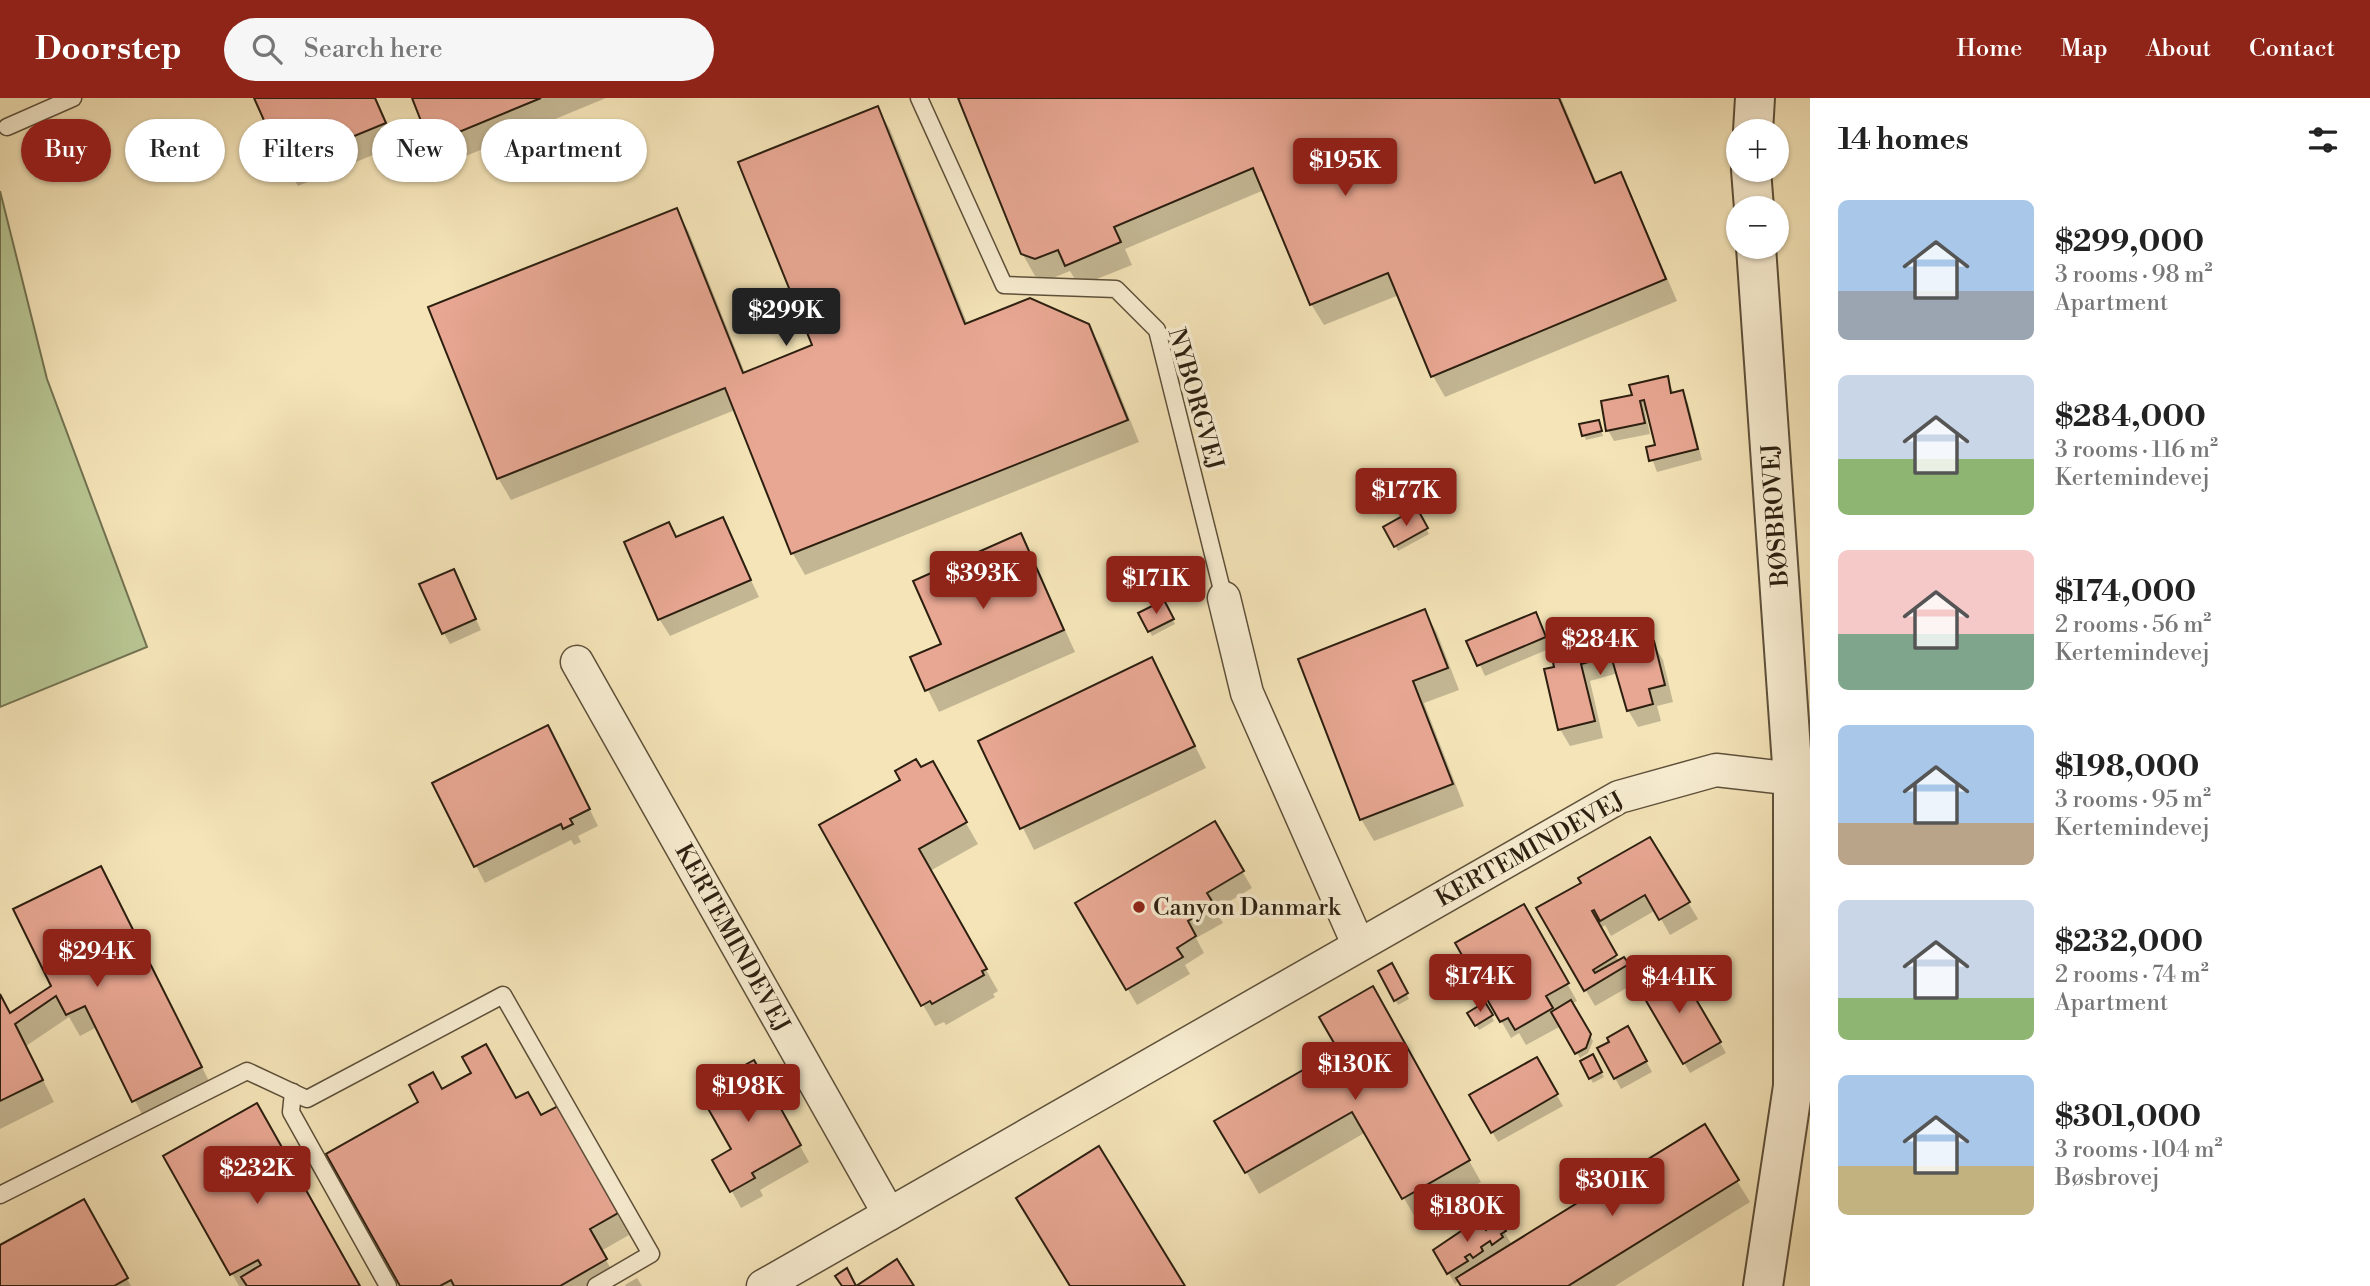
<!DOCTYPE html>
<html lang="en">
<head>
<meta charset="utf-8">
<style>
  body { margin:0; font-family:"Libre Bodoni",serif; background:#f6f6f6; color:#222; height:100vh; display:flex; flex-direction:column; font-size:26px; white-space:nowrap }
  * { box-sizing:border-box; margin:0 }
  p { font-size:23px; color:#767676 }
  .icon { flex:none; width:38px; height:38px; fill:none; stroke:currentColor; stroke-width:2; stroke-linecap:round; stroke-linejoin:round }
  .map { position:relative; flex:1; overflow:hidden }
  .drawer { display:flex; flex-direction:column; background:#fff; width:560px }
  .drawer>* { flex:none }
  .top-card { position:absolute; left:21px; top:21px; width:665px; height:63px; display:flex; gap:14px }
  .buttons { position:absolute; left:1726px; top:21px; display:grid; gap:14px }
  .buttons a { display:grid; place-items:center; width:63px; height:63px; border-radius:50%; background:#fff; box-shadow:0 2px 5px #0004; font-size:35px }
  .price { position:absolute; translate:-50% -60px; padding:0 16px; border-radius:7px; background:#8f2418; color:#fff; font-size:23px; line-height:46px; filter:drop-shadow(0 2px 4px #0008) }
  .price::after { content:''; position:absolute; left:50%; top:42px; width:21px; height:16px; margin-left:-10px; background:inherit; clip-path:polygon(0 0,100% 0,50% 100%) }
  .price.current { background:#222; color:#fff }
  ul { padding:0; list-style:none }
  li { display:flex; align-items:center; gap:21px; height:175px; padding:0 28px }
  li span { display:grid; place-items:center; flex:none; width:196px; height:140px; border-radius:10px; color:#555 }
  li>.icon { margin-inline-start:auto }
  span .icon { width:84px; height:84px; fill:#fffc; stroke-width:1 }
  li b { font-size:30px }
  h2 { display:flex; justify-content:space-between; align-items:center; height:84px; padding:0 28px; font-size:30px }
  .pill { padding:0 24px; border-radius:32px; background:#fff; box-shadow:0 2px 5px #0004; font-size:24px; line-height:63px }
  .pill.current { background:#8f2418; color:#fff }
  header { display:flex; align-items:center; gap:42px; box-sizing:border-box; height:98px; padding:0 35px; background:#8f2418; color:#fff }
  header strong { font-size:33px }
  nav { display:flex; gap:38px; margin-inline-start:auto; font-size:24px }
  .search { width:490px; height:63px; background:#f6f6f6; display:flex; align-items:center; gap:18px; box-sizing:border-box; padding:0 24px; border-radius:38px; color:#767676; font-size:26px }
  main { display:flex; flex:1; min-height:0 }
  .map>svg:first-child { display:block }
  .green { fill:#b7c592; stroke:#727251; stroke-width:2 }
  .shadow { fill:#0003 }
  .building { fill:#e8a793; stroke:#2c1f10; stroke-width:2 }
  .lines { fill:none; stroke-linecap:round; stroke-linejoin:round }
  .service-casing { stroke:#5e503a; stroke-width:19 }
  .minor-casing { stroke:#5e503a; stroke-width:35 }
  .tertiary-casing { stroke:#5e503a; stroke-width:42 }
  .service { stroke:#f8edd1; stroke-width:16 }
  .minor { stroke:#f8edd1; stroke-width:32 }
  .tertiary { stroke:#f8edd1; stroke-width:38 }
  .poi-dot { fill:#8f2418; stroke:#f8edd1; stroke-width:2.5 }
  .labels { text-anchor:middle; stroke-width:7; stroke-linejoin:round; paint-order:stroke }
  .street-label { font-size:24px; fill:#2c1f10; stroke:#f8edd1 }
  .poi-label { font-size:24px; fill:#2c1f10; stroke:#f8edd1; text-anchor:start }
</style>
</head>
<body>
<header>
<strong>Doorstep</strong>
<div class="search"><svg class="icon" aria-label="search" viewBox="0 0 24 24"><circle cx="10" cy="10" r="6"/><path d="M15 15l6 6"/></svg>Search here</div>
<nav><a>Home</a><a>Map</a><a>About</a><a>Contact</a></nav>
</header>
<main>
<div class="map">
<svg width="1810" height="1188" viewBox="0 0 1810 1188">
  <rect width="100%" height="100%" fill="#f4e4b8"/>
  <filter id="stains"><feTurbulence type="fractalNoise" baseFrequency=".00286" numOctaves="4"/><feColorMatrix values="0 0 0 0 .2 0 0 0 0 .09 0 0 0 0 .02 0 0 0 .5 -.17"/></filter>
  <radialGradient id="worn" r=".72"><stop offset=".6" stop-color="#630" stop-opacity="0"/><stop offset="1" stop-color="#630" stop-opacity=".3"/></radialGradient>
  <path class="green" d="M0 93 47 281 147 549 0 609Z"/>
  <g class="shadow">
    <path d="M256 0H376L397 47 298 88 285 67Z"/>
    <path d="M413 0H606L444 67 432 45Z"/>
    <path d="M960 0H1561L1597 86 1620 76 1632 98 1677 203 1445 299 1433 278 1399 197 1324 227 1311 206 1264 92 1125 151 1132 167 1079 188 1070 173 1048 182 1035 178 1022 155Z"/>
    <path d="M877 10 890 31 968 227H1088L1101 249 1139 344 805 477 793 456 735 312 511 402 498 380 676 112 689 134 745 275 814 248Z"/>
    <path d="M1667 280 1674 296 1682 294 1688 305 1702 362 1657 374 1648 350 1658 348 1649 313H1645L1650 336 1614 343 1608 332 1634 298Z"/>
    <path d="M1598 324 1603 338 1586 342 1584 337Z"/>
    <path d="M1416 412 1429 436 1398 453 1385 429Z"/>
    <path d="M722 421 759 499 670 538 660 522 627 445 677 441Z"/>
    <path d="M1020 437 1032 459 1075 554 939 614 912 560 943 547Z"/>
    <path d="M453 473 481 532 450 546 444 535Z"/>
    <path d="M1164 504 1175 526 1152 538 1141 516Z"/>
    <path d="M1425 514 1437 535 1459 592 1424 605 1464 708 1374 743 1361 721Z"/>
    <path d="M1541 527 1551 550 1485 578 1469 543Z"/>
    <path d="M1609 537 1619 554 1653 545 1663 562 1673 604 1657 608 1661 623 1638 629 1628 612 1618 575 1590 583 1603 640 1570 648 1560 631 1556 570Z"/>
    <path d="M1152 561 1206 670 1034 752 980 644Z"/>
    <path d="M557 646 598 728 578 738 581 744 574 747 571 742 485 785 434 686Z"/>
    <path d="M932 666 978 746 930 773 998 893 993 896 995 899 946 927 944 924 935 928 821 728Z"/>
    <path d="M1214 725 1252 790 1215 812 1223 825 1196 840 1204 855 1185 867 1190 876 1137 907 1077 805Z"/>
    <path d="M1650 741 1698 821 1670 837 1656 812 1611 838 1605 827 1600 831 1619 864 1624 861 1637 884 1595 908 1539 811 1584 786Z"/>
    <path d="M101 770 213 991 146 1024 97 929 80 938 69 919 26 948 54 1004 0 1031V896L10 917 53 888Z"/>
    <path d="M1523 808 1577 903 1571 906 1593 943 1588 955 1580 960 1561 928 1526 947 1519 935 1511 940 1457 846Z"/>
    <path d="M1391 867 1409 901 1398 907 1380 873Z"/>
    <path d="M1676 870 1726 955 1690 975 1641 889Z"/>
    <path d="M1372 891 1481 1084 1416 1121 1366 1034 1259 1096 1217 1023 1340 952Z"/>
    <path d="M1485 906 1494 923 1479 932 1469 915Z"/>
    <path d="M1628 930 1652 974 1621 991 1599 951Z"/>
    <path d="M1592 958 1604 979 1593 985 1582 964Z"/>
    <path d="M1536 961 1563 1008 1498 1044 1472 998Z"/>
    <path d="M753 964 809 1064 760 1092 763 1098 741 1110 715 1062 733 1052Z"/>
    <path d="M442 993 516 1002 541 1020 557 1010 629 1137 601 1153 618 1184 610 1188H402Z"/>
    <path d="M166 1059 358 1188H239Z"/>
    <path d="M1737 1083 1750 1104 1615 1188H1462L1459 1183 1455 1186 1435 1152 1485 1134 1499 1125 1512 1147Z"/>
    <path d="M83 1103 131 1188H0V1149Z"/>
    <path d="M637 1180 642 1188H626L625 1187Z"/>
  </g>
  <g class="building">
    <path d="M254 0H375L386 25 284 67Z"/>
    <path d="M412 0H541L430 46Z"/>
    <path d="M958 0H1559L1595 85 1621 74 1666 181 1431 279 1388 175 1310 207 1253 70 1114 129 1121 144 1065 168 1058 152 1035 161 1021 156Z"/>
    <path d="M878 8 965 226 1030 200 1089 226 1128 322 791 456 725 290 497 381 428 209 677 110 743 275 812 247 738 64Z"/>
    <path d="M1668 278 1671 295 1683 292 1698 351 1649 363 1646 349 1655 347 1644 302 1640 303 1645 325 1606 333 1601 303 1632 297 1629 287Z"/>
    <path d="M1599 322 1602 333 1582 338 1579 326Z"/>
    <path d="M1417 410 1428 430 1394 449 1383 429Z"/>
    <path d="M723 419 751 482 658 522 624 444 669 424 676 439Z"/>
    <path d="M1021 435 1064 532 925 593 910 559 941 546 913 483Z"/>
    <path d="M454 471 476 521 442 536 419 486Z"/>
    <path d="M1164 502 1174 521 1148 534 1138 515Z"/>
    <path d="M1425 511 1448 570 1413 583 1453 686 1360 722 1298 561Z"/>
    <path d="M1536 514 1546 539 1477 568 1466 543Z"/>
    <path d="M1610 535 1614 553 1654 543 1665 587 1649 591 1653 606 1627 613 1611 558 1581 566 1595 623 1558 632 1544 571 1554 569 1550 550Z"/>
    <path d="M1152 559 1195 648 1020 731 978 643Z"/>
    <path d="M548 627 590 711 570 721 573 726 563 731 561 726 474 769 432 685Z"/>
    <path d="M916 661 921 669 933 663 967 724 919 751 987 871 982 873 984 877 932 906 930 903 921 908 819 727 900 682 895 673Z"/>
    <path d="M1215 723 1244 773 1207 795 1215 808 1188 823 1196 838 1177 850 1183 859 1126 892 1075 805Z"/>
    <path d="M1650 739 1690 804 1659 822 1645 797 1600 823 1594 812 1592 813 1617 857 1593 872 1595 875 1624 859 1629 866 1584 893 1536 810 1581 785 1578 780Z"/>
    <path d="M101 768 202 969 132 1004 85 908 66 917 56 898 15 926 43 982 0 1003V896L10 915 51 888 13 811Z"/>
    <path d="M1524 806 1569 885 1546 898 1553 910 1515 932 1508 920 1500 924 1455 845Z"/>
    <path d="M1392 865 1408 895 1394 903 1378 873Z"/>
    <path d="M1676 867 1721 944 1683 966 1638 889Z"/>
    <path d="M1373 888 1470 1062 1402 1101 1352 1014 1245 1075 1214 1023 1338 952 1319 919Z"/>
    <path d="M1571 902 1591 936 1586 950 1575 956 1551 914Z"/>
    <path d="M1485 904 1493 917 1475 928 1467 915Z"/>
    <path d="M1628 928 1647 963 1614 981 1597 950 1609 944 1607 940Z"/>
    <path d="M486 946 516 1000 528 994 541 1017 558 1008 618 1115 590 1131 607 1161 560 1188H454L451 1182 440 1188H400L326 1056 418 1004 409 987 433 974 442 991 471 975 462 959Z"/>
    <path d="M1593 956 1602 974 1589 981 1580 963Z"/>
    <path d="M1537 959 1558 996 1491 1035 1469 997Z"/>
    <path d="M754 962 801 1047 752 1075 755 1080 730 1094 712 1062 731 1051 698 993Z"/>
    <path d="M257 1005 360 1188H247L241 1179 261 1167 258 1162 230 1177 163 1058Z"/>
    <path d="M1705 1026 1739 1082 1568 1188H1461L1456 1180Z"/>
    <path d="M1099 1048 1185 1188H1070L1016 1100Z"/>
    <path d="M84 1101 128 1180 114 1188H0V1147Z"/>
    <path d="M1479 1121 1486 1132 1499 1122 1506 1133 1501 1136 1503 1139 1492 1147 1490 1143 1481 1149 1483 1153 1473 1160 1470 1156 1465 1159 1468 1163 1447 1176 1433 1152Z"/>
    <path d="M897 1161 914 1188H842L835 1178 847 1170 856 1188Z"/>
  </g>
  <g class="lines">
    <defs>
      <g id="service">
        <path d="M919 0 1004 187 1116 191 1157 232 1224 500"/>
        <path d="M7 29 73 0"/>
        <path d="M293 994 291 1014 388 1188"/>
        <path d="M0 1097 247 973 307 1001 503 897 651 1156 596 1188"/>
      </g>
      <g id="minor">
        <path d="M1224 500 1247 595 1358 846"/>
        <path d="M577 564 889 1116"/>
        <path d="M763 1188 1619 699 1716 672 1793 681"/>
      </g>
      <g id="tertiary">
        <path d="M1753 33 1755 0"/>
        <path d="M1751 72 1754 110"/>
        <path d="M1756 149 1793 681V988L1763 1188"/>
      </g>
    </defs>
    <use href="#service" class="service-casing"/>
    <use href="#minor" class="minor-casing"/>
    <use href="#tertiary" class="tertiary-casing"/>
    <use href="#service" class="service"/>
    <use href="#minor" class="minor"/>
    <use href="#tertiary" class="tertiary"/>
  </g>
  <circle class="poi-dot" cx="1139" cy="809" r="7"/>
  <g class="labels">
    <g class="street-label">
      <text transform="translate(1196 301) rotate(74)" y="8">NYBORGVEJ</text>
      <text transform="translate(1775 417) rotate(-94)" y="8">BØSBROVEJ</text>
      <text transform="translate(1530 751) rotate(-29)" y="8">KERTEMINDEVEJ</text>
      <text transform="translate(733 840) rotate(61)" y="8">KERTEMINDEVEJ</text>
    </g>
    <g class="poi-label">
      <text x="1153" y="817">Canyon Danmark</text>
    </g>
  </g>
  <rect width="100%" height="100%" filter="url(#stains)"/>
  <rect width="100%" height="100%" fill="url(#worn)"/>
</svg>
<div class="buttons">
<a>+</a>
<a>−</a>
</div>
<b class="price" style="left:1345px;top:100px">$195K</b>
<b class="price current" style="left:786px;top:250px">$299K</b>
<b class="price" style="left:1406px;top:430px">$177K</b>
<b class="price" style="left:983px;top:513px">$393K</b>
<b class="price" style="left:1156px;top:518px">$171K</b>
<b class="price" style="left:1600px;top:579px">$284K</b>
<b class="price" style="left:97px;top:891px">$294K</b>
<b class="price" style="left:1480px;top:916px">$174K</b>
<b class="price" style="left:1679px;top:917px">$441K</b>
<b class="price" style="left:1355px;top:1004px">$130K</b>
<b class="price" style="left:748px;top:1026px">$198K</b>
<b class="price" style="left:257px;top:1108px">$232K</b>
<b class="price" style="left:1612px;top:1120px">$301K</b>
<b class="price" style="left:1467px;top:1146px">$180K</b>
<div class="top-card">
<a class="pill current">Buy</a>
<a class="pill">Rent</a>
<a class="pill">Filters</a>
<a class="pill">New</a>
<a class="pill">Apartment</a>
</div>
</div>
<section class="drawer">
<h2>14 homes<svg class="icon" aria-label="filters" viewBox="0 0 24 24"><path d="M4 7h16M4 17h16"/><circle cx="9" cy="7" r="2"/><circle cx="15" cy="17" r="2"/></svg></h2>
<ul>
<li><span style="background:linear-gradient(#a9c7e8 65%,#9aa5b1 0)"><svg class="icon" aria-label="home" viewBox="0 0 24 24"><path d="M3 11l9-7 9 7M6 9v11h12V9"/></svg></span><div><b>$299,000</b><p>3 rooms · 98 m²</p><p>Apartment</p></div></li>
<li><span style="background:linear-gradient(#c9d6e8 60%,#8fb573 0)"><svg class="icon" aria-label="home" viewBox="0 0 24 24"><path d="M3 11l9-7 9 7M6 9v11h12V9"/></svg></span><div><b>$284,000</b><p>3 rooms · 116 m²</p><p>Kertemindevej</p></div></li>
<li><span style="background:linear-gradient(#f6c9c9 60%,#7fa58c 0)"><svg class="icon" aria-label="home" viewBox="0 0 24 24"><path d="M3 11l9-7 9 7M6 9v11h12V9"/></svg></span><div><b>$174,000</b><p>2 rooms · 56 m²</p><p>Kertemindevej</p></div></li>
<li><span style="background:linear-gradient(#a9c7e8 70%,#b9a48a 0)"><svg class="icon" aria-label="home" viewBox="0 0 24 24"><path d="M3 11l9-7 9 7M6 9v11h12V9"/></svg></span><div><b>$198,000</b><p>3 rooms · 95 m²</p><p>Kertemindevej</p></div></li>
<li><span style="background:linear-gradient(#c9d6e8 70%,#8fb573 0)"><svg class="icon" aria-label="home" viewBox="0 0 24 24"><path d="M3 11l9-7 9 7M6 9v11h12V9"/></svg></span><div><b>$232,000</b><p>2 rooms · 74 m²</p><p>Apartment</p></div></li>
<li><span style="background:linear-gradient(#a9c7e8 65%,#c2b280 0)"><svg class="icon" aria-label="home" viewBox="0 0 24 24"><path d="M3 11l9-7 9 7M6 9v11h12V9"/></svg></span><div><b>$301,000</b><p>3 rooms · 104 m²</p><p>Bøsbrovej</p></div></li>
</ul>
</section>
</main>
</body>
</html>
